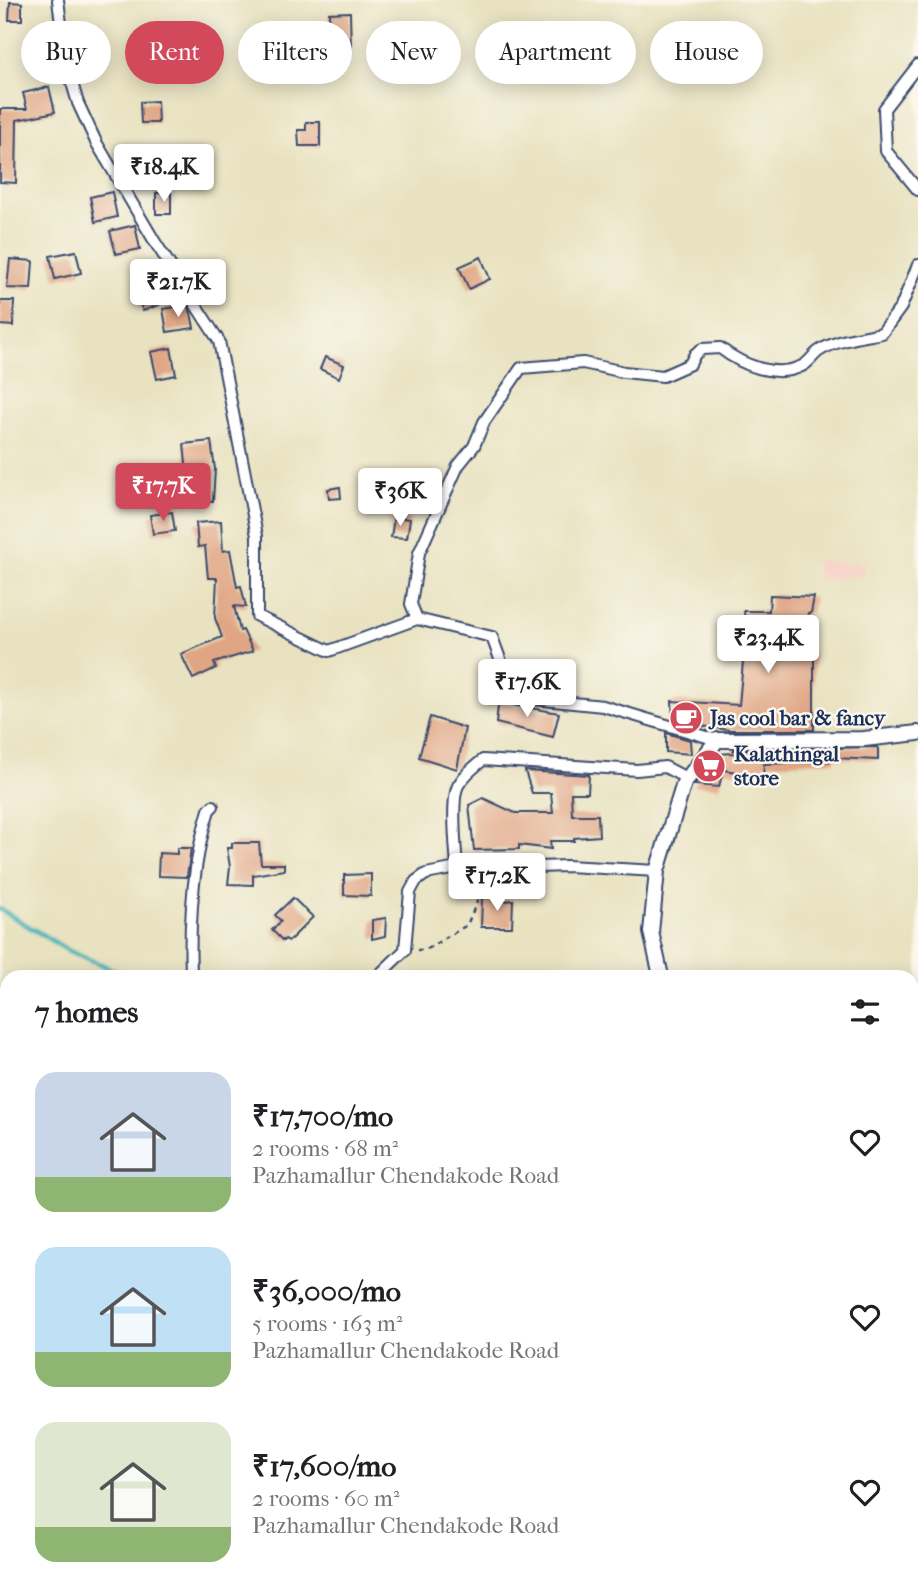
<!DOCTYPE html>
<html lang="en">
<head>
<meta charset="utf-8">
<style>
  body { margin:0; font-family:"IM FELL French Canon",serif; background:#f2f2f2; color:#202124; height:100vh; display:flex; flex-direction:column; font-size:26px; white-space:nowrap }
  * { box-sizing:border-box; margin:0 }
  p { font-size:23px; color:#757577 }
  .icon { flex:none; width:38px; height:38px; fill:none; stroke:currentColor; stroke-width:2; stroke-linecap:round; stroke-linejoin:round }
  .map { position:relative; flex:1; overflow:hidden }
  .details { position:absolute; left:0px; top:970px; width:919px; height:625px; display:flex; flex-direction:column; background:#fff; border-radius:21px 21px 0 0; box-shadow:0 4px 18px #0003 }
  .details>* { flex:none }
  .hud { position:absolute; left:21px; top:21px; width:877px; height:63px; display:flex; gap:14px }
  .price { position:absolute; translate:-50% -60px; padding:0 16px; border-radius:7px; background:#fff; color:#222; font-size:23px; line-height:46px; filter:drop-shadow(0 2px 4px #0008) }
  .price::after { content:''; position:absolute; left:50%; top:42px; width:21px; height:16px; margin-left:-10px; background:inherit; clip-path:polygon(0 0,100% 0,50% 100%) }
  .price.active { background:#d1495b; color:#fff }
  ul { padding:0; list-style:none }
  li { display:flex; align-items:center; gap:21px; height:175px; padding:0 35px }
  li span { display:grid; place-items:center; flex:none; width:196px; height:140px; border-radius:21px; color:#555 }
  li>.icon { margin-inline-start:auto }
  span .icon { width:84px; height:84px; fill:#fffc; stroke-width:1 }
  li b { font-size:30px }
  h2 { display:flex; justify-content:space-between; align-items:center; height:84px; padding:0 35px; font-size:30px }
  .pill { padding:0 24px; border-radius:32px; background:#fff; box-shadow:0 4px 18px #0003; font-size:24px; line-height:63px }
  .pill.active { background:#d1495b; color:#fff }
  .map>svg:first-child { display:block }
  .built { fill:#f6d1c6 }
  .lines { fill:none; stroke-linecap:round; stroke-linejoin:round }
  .stream { stroke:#43b3ba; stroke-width:4.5 }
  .building { fill:#e0a684 }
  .minor-casing { stroke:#3a4a6d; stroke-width:14 }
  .tertiary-casing { stroke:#3a4a6d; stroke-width:18 }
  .path { stroke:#3a4a6d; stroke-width:2.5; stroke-dasharray:5 5; stroke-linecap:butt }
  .minor { stroke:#fff; stroke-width:10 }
  .tertiary { stroke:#fff; stroke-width:14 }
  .labels { text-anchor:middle; stroke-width:5; stroke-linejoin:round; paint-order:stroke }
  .poi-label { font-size:21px; font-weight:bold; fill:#1b2f5e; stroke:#fbf7ec; text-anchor:start }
</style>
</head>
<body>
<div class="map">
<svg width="918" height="1594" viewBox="0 0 918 1594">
  <rect width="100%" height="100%" fill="#fbf7ec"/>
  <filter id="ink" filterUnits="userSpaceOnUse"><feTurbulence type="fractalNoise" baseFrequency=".0143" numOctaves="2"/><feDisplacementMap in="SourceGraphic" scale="14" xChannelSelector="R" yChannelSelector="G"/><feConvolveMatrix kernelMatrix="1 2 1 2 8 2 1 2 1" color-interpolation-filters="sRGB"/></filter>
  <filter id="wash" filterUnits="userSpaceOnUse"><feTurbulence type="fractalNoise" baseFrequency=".00686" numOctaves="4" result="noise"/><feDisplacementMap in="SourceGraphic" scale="28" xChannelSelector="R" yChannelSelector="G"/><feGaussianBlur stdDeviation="1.57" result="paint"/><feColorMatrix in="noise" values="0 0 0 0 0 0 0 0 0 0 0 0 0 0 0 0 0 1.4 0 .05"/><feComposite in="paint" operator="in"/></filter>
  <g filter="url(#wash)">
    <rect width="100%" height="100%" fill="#e8e2c0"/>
    <path class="built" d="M816 560 864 564H865L862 576 826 580 816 576Z"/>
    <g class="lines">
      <g class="stream">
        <path d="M0 909 69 951 129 976"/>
        <path d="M912 1391 918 1393"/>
      </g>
    </g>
    <g id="blocks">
      <g class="building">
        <path d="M10 2 22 3V20H9Z"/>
        <path d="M350 12 351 49 330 50 329 13Z"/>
        <path d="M49 87 55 112 17 120 16 183 0 182V109H27L23 93Z"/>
        <path d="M157 101 158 123H141L140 102Z"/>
        <path d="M306 122H320V146H299L298 130H306Z"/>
        <path d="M112 192 117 217 95 222 90 197Z"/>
        <rect x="156" y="193" width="15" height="21"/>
        <path d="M135 225 140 249 116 254 110 231Z"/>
        <path d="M76 251 81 273 55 279 50 256Z"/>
        <path d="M481 257 490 279 469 289 459 267Z"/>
        <path d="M10 259 33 261 31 289 7 288Z"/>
        <path d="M149 280 159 305 143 311 133 286Z"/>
        <path d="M0 301H14L13 326 0 325Z"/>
        <path d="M187 305 191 313 194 328 167 332 163 309Z"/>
        <path d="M171 348 176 375 157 379 151 352Z"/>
        <path d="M325 357 344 365 339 378 320 369Z"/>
        <path d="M211 441 215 469 213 501 188 500 189 472 187 473 184 444Z"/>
        <path d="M340 487 341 498 329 499 328 489Z"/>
        <path d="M172 512 175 531 153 534 150 515Z"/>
        <path d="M394 517 410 519 407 538 391 537Z"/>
        <path d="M221 521 223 551 230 550 237 587 241 586 246 607 234 606 240 631 243 630 253 651 214 663 216 668 193 679 181 654 222 637 215 618 217 578H208L205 546 198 547 196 523Z"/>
        <path d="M770 595 814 597 811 613H808L809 653H814V730H729L695 725 673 719 672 701 739 705 746 629 744 611H769Z"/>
        <path d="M499 698 513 705 559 713 553 737 496 723Z"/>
        <path d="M430 717 465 728 457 769 419 757Z"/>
        <path d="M666 733 690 740 691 754 666 752Z"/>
        <path d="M878 747V760L835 758V761L764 764 763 776 723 770 719 787 694 785 718 754 733 753V750Z"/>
        <path d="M525 771 589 775 588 793H571L572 815H598L599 836 574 838V841H550L551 849 519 845V849L474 850 469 805 483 798 515 813H553L551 793H532Z"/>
        <path d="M232 843H259L261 864H284V870L253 875V885L228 884 230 867 227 848H232Z"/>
        <path d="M177 848H191L187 877 158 876 159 853 177 854Z"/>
        <path d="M371 874V896L344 895V875Z"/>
        <path d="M500 897V902L513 900 512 927H481L482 898Z"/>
        <path d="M293 898 313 917 289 941 285 939 283 941 272 930 281 921 275 915Z"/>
        <path d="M386 918 385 936 372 939V920Z"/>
      </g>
    </g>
  </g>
  <g filter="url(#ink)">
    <use href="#blocks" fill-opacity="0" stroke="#3a4a6d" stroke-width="2"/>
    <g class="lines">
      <defs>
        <g id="minor">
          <path d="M58 0 66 63 78 103 96 142 155 242 219 341 257 536V616L329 651 417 619 492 637 514 697 603 706 717 740"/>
          <path d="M918 65 884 109 886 151 918 190"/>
          <path d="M417 619 411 604 419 553 458 466 474 446 484 422 521 368 583 363 624 372 663 376 690 364 695 354 702 349 720 348C742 365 775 379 802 366 809 363 813 355 819 351 836 340 862 337 882 333L901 307 918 265"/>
          <path d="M457 868C456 850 450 797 459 784 465 774 474 767 483 760L637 770 665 767 688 779"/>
          <path d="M191 976C189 920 192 864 209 810L213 806"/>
          <path d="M378 976 405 950 410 892 416 881 426 874 457 868 494 877 538 867 567 866 657 871"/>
          <path d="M0 997 7 1001"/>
          <path d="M607 1594 608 1587"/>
        </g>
        <g id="tertiary">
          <path d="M661 976 651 932 657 871 684 783 717 740 864 739 918 733"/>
          <path d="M666 1594 667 1587"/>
        </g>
      </defs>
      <use href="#minor" class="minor-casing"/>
      <use href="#tertiary" class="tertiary-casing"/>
      <g class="path">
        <path d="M417 950H425L467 925 479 897 486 888"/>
        <path d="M912 1077 918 1080"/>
      </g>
      <use href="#minor" class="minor"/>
      <use href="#tertiary" class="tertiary"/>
    </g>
  </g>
  <defs>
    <symbol id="cafe-disc" viewBox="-11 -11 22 22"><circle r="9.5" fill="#d1495b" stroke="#fbf7ec"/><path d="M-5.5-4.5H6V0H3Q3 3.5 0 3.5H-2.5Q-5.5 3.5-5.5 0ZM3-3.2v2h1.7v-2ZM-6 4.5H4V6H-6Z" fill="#fff"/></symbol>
    <symbol id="supermarket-disc" viewBox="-11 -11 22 22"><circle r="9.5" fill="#d1495b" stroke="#fbf7ec"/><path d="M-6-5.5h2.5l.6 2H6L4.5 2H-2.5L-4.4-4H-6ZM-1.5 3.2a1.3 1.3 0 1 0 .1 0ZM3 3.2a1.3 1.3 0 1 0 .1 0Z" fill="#fff"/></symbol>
  </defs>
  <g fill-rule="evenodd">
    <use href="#cafe-disc" x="667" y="699" width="38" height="38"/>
    <use href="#supermarket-disc" x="690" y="747" width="38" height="38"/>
  </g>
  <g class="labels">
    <g class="poi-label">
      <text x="710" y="725">Jas cool bar &amp; fancy</text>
      <text x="734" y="761">Kalathingal<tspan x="734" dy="24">store</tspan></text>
    </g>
  </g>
</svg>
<b class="price" style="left:164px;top:204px">₹18.4K</b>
<b class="price" style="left:178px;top:319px">₹21.7K</b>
<b class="price active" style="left:163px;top:523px">₹17.7K</b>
<b class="price" style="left:400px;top:528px">₹36K</b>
<b class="price" style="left:768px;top:675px">₹23.4K</b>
<b class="price" style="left:527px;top:719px">₹17.6K</b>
<b class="price" style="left:497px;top:913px">₹17.2K</b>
<div class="hud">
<a class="pill">Buy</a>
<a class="pill active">Rent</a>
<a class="pill">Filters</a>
<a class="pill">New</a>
<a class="pill">Apartment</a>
<a class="pill">House</a>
</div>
<section class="details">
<h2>7 homes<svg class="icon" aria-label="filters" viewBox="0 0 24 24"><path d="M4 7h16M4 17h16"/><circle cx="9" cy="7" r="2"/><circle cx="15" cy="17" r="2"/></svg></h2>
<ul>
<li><span style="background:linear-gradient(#c9d6e8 75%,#8fb573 0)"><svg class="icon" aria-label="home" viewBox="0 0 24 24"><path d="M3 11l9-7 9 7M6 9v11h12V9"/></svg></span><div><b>₹17,700/mo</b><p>2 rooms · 68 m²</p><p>Pazhamallur Chendakode Road</p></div><svg class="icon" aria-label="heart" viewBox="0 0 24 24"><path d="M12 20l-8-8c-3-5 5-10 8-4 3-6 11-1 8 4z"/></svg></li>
<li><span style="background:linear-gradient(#bfe0f5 75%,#8fb573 0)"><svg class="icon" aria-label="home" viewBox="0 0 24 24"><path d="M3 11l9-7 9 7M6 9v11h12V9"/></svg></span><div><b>₹36,000/mo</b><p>5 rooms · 163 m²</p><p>Pazhamallur Chendakode Road</p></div><svg class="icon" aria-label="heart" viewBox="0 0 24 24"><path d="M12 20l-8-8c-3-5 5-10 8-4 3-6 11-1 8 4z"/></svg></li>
<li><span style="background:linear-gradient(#dfe7d0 75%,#8fb573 0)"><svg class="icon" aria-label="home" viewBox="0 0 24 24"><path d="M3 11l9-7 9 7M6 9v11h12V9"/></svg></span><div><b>₹17,600/mo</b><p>2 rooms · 60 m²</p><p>Pazhamallur Chendakode Road</p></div><svg class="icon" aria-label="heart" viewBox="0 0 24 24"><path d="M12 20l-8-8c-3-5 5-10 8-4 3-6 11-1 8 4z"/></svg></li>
</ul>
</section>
</div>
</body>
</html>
